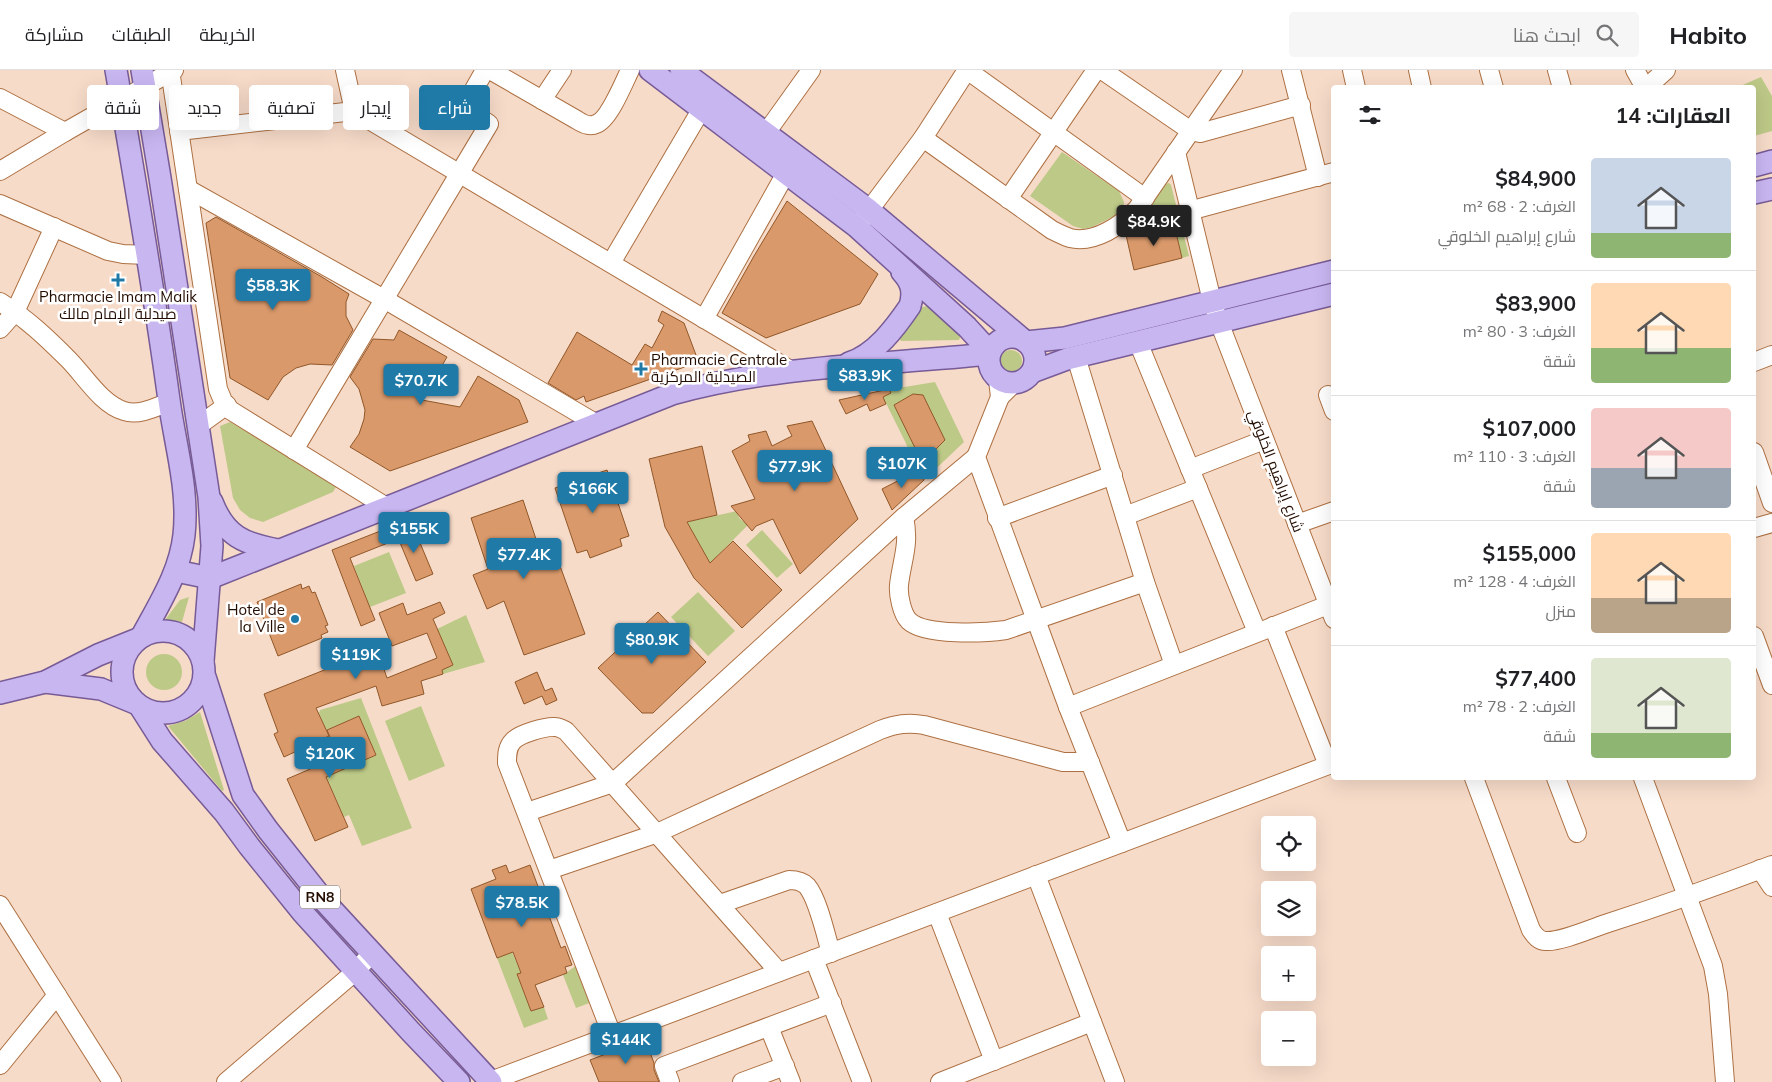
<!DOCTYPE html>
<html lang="ar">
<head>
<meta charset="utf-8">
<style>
  body { margin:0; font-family:Mulish,Cairo,sans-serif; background:#f6f6f6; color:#202124; direction:rtl; height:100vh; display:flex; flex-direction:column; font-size:19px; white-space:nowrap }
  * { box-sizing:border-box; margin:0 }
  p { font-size:16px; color:#757577 }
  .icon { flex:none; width:28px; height:28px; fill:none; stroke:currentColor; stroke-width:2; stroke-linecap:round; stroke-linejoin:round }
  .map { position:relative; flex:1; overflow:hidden; direction:ltr }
  .details { position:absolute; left:1331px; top:15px; width:425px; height:695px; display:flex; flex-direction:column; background:#fff; border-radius:5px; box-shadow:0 5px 20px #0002; direction:rtl }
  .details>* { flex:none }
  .top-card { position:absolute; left:15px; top:15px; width:475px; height:45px; direction:rtl; display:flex; gap:10px }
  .buttons { position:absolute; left:1261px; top:746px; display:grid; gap:10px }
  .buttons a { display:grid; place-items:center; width:55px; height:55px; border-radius:5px; background:#fff; box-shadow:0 5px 20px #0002; font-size:25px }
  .price { position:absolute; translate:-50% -42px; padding:0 11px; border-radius:5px; background:#1f7aa8; color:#fff; font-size:16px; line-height:32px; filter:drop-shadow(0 1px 2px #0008) }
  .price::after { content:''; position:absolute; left:50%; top:30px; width:15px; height:11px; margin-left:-8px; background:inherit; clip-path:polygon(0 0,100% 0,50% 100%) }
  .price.current { background:#222; color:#fff }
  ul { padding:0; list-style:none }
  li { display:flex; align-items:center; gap:15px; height:125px; padding:0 25px }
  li+li { border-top:1px solid #e0e0e0 }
  li span { display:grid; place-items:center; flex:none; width:140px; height:100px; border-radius:5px; color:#555 }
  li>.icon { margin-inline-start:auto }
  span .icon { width:60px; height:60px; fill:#fffc; stroke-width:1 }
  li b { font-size:21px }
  h2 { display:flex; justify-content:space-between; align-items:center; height:60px; padding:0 25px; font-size:21px }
  .tag { padding:0 18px; border-radius:5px; background:#fff; box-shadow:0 5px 20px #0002; font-size:18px; line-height:45px }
  .tag.current { background:#1f7aa8; color:#fff }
  header { display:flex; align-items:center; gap:30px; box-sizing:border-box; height:70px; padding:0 25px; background:#fff; border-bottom:1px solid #e0e0e0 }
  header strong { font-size:24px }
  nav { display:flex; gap:28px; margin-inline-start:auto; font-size:18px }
  .search { width:350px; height:45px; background:#f6f6f6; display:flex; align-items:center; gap:12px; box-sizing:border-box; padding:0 18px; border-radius:5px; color:#757577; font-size:19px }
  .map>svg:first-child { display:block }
  .green { fill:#bdc987 }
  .building { fill:#d9996b; stroke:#915728 }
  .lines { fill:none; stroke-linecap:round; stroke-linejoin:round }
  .minor-casing { stroke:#ad7042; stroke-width:20 }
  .major-casing { stroke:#775b96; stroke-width:24 }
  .minor { stroke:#fff; stroke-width:18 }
  .major { stroke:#c8b6f1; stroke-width:21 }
  .poi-dot { fill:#1f7aa8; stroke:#fff; stroke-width:2 }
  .labels { text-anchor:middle; stroke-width:5; stroke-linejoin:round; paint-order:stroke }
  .shield { fill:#fff; stroke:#65554c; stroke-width:1 }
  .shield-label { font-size:14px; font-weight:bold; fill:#230c00 }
  .poi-label { font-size:15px; fill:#230c00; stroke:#fff }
  .street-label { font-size:15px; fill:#230c00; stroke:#fff }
</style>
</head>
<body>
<header>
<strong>Habito</strong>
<div class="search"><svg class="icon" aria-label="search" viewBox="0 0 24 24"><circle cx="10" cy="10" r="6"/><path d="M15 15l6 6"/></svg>ابحث هنا</div>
<nav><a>الخريطة</a><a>الطبقات</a><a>مشاركة</a></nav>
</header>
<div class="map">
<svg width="1772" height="1012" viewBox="0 0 1772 1012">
  <rect width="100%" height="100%" fill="#f7dbc9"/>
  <g class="green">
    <path d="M1761 7 1772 26V61L1754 66V18L1738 17Z"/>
    <path d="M1062 82 1119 121 1124 132 1123 139 1119 144 1092 157 1083 159 1073 156 1030 126Z"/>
    <path d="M1169 113 1171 115 1189 186 1182 188 1174 154 1126 165 1165 114Z"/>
    <path d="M928 236 961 265 959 270 901 271 899 267 922 237Z"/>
    <circle cx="1011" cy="291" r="11"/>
    <path d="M935 312 964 372 924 410 880 321Z"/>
    <path d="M230 352 337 415 333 422 263 452 250 448 240 440 233 428 220 356Z"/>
    <path d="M737 441C738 448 742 452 749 454L710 493 687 452Z"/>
    <path d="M762 460 793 494 777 508 746 475Z"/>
    <path d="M389 482 406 523 370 537 354 496Z"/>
    <path d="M698 522 735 561 708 586 671 547Z"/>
    <path d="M189 527 182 552 165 550 180 530Z"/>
    <path d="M466 545 485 592 443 604 442 600 453 595 437 559Z"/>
    <circle cx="164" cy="602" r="18"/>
    <path d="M361 628 412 758 362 776 349 745 344 747 326 706 376 685 359 646 326 660 319 643 320 640Z"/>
    <path d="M421 636 445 696 409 711 385 651Z"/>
    <path d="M200 642 224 720 222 721 168 656 185 651Z"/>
    <path d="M512 882 521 903 517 905 531 941 544 937 548 949 524 958 497 888Z"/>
    <path d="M577 895 592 932 576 938 563 905Z"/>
  </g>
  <g class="building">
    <path d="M787 131 878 204 860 234 766 268 722 243 754 186Z"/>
    <path d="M216 147 322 207 349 224 346 232V246L353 260 332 295 310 294 296 298 283 307 268 330 230 308 206 153Z"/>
    <path d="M1174 154 1182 188 1134 200 1126 165Z"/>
    <path d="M662 241 684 253 696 285 690 288 693 294 586 332 584 326 576 330 548 313 577 262 632 295 645 274 652 278 664 255 658 251Z"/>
    <path d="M399 260 447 287 422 330 460 337 478 306 519 330 528 352 390 401 350 377 359 364 364 349 365 340 359 319 350 307 373 269 394 270Z"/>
    <path d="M889 319 891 323 883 327 886 334 870 341 867 334 846 344 839 330Z"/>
    <path d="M913 324 923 325 945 370 933 382 926 385 918 384 894 335Z"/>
    <path d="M812 351 858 449 800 504 773 449 756 456 752 461 731 436 755 429 732 381 750 371 748 365 766 361 772 376 792 366 787 356Z"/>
    <path d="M702 376 717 445 687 452 710 493 733 471 782 520 742 558 694 508 665 457 649 389Z"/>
    <path d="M607 400 629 466 620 469 622 476 590 488 587 480 577 483 555 418Z"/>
    <path d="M919 400 924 410 892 440 882 419Z"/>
    <path d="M523 430 543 490 556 485 585 564 524 585 504 531 487 539 473 505 488 499 471 448Z"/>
    <path d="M393 456 398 469 350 488 375 550 361 556 332 480Z"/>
    <path d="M413 456 433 504 416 511 396 463Z"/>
    <path d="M301 514 302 519 309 516 312 523 315 522 328 555 325 556 328 562 321 565 322 568 278 586 257 532Z"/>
    <path d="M440 532 445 543 433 549 453 595 442 600 443 604 421 611 424 624 382 636 376 616 316 638 329 666 284 687 274 664 278 662 264 624 377 579 387 608 437 588 427 563 392 576 379 543 403 533 407 545Z"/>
    <path d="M658 542 706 592 653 643H642L598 598Z"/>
    <path d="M537 602 545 621 552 618 557 630 546 635 542 626 524 634 515 612Z"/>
    <path d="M359 646 376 685 326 707 348 757 315 771 287 709 338 687 327 660Z"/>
    <path d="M506 795 509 803 530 795 561 878 565 876 572 895 565 897 567 903 535 915 544 937 531 941 517 904 521 903 513 882 497 888 471 819 496 809 492 800Z"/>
    <path d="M645 969 654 993V1000L659 1012H599L590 990Z"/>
  </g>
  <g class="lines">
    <defs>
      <g id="minor">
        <path d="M170 0 218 319 223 331 230 340 388 438"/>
        <path d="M345 0 354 41"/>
        <path d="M490 0 577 50C583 54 590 57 596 54 609 50 624 12 630 0"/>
        <path d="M967 0 1145 128"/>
        <path d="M1102 0 1191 61 1200 63 1301 35"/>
        <path d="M1291 0 1318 107"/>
        <path d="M1352 0 1356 18"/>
        <path d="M1418 0 1422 18"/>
        <path d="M1489 0 1494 18"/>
        <path d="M1557 0 1562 18"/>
        <path d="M1635 0 1645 18"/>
        <path d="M1646 18 1666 0"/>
        <path d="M0 28 65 62"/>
        <path d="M542 30 562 0"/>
        <path d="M179 61 354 41 792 301"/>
        <path d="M766 63 811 0"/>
        <path d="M923 68 1052 160C1058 163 1064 166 1070 168 1095 174 1121 155 1137 139L1233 0"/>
        <path d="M1176 82 1212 231 1219 252 1334 549"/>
        <path d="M0 101 65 62 174 0"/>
        <path d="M188 119 384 229 597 354"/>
        <path d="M1008 129 1096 0"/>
        <path d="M0 134 108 181 123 184 147 185"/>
        <path d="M1189 141 1334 102"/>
        <path d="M861 151 923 68 967 0"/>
        <path d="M611 193 701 40"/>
        <path d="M0 232C26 248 47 268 68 289 85 306 101 334 124 341 139 346 156 337 169 332"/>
        <path d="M704 249 786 103"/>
        <path d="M0 259 15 242 54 157"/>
        <path d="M1138 272 1257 562"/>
        <path d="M1076 287 1145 512 1174 595"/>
        <path d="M1754 292 1772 285"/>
        <path d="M998 310 1000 327 1013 314"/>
        <path d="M1328 325 1334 341"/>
        <path d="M1000 327 976 387 1068 637 1122 773"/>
        <path d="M198 356 227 335"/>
        <path d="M294 380 489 54 464 37 485 0"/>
        <path d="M1754 382 1772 433"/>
        <path d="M1190 399 1264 370"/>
        <path d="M1125 446 1198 418"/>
        <path d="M904 447C910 475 902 489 899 515 898 525 902 544 909 551 925 566 985 563 1006 560L1145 512"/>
        <path d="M997 448 1113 405"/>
        <path d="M1297 454 1334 441"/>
        <path d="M1754 458 1772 453"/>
        <path d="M1273 556 1328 695"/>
        <path d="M1754 566 1772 615"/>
        <path d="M1068 637 1328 535"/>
        <path d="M1474 708 1531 860C1535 866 1539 871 1546 871 1561 872 1590 859 1605 854 1661 836 1717 816 1772 795"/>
        <path d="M1556 708 1577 763"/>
        <path d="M1643 708 1713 896 1718 924 1725 1012"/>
        <path d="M527 742 613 713 904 447 976 387"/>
        <path d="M1760 799 1772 817"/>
        <path d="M549 800 655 764 880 660C896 654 908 652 924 655L1063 692H1090"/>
        <path d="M1036 805 1115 1012"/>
        <path d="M720 834 789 810C796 810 802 811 807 816 818 829 826 866 831 883"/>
        <path d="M0 835 112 1012"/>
        <path d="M937 843 994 991"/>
        <path d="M814 889 862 1012"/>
        <path d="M769 957 791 1012"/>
        <path d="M612 965 507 693C507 685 507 677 513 671 519 664 546 656 555 657 559 657 562 659 566 661L779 902"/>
        <path d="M0 995 57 925"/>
        <path d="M226 1012 356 901 371 884"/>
        <path d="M488 1012 1334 693"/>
        <path d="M670 1012 664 996 832 933"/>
        <path d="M742 1012 785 996"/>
        <path d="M940 1012 1092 952"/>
      </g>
      <g id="major">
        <path d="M116 0C135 110 154 220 169 330 175 375 189 419 184 465 180 502 159 534 142 566"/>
        <path d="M142 0 160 108 209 427 212 476 203 591"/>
        <path d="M650 0 857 157 967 257 990 282"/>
        <path d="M681 0 869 140 1021 268"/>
        <path d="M1754 96 1772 91"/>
        <path d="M1754 123 1772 119"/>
        <circle cx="1012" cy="290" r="23"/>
        <path d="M1026 272 1065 268 1334 201"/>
        <path d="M849 293C875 285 895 258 910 236 914 222 912 213 902 202"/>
        <path d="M1032 302 1067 289 1334 224"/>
        <path d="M212 432C225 466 244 474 278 480"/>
        <path d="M176 501 210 508 672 324C775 295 883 295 989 284"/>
        <circle cx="163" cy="602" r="41"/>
        <path d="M205 607 243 725 268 760 326 833 491 1012"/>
        <path d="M45 612 101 619 135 633"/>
        <path d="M0 623 45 612 98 585 138 569"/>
        <path d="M141 638 162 671 224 742 249 776 303 843 411 962 459 1012"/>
      </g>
    </defs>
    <use href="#minor" class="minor-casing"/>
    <use href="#major" class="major-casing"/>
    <use href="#minor" class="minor"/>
    <use href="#major" class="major"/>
  </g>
  <g class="poi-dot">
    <path d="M115.5 202.5h5v5h5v5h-5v5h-5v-5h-5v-5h5z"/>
    <path d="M638.5 291.5h5v5h5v5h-5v5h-5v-5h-5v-5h5z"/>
    <circle cx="295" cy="549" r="5"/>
  </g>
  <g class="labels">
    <rect class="shield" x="300" y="815.5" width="40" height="23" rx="4"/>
    <g class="shield-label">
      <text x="320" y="832">RN8</text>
    </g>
    <g class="poi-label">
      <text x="118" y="232">Pharmacie Imam Malik<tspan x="118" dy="17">صيدلية الإمام مالك</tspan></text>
      <text x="651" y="295" text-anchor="start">Pharmacie Centrale<tspan x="651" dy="17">الصيدلية المركزية</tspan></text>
      <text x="285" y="545" text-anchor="end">Hotel de<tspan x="285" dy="17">la Ville</tspan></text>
    </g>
    <g class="street-label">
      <text transform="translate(1276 401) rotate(69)" y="5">شارع إبراهيم الخلوقي</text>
    </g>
  </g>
</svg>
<div class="buttons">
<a><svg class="icon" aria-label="locate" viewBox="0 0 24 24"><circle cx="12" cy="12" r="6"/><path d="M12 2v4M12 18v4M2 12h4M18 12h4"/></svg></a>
<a><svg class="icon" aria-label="layers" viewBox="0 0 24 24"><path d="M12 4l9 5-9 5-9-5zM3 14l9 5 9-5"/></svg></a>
<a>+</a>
<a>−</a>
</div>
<b class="price current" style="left:1154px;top:177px">$84.9K</b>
<b class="price" style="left:273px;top:241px">$58.3K</b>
<b class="price" style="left:865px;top:331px">$83.9K</b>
<b class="price" style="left:421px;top:336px">$70.7K</b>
<b class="price" style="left:902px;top:419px">$107K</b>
<b class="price" style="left:795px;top:422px">$77.9K</b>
<b class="price" style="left:593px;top:444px">$166K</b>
<b class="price" style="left:414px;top:484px">$155K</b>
<b class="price" style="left:524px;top:510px">$77.4K</b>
<b class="price" style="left:652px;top:595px">$80.9K</b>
<b class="price" style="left:356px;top:610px">$119K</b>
<b class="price" style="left:330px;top:709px">$120K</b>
<b class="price" style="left:522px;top:858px">$78.5K</b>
<b class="price" style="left:626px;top:995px">$144K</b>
<div class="top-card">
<a class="tag current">شراء</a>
<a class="tag">إيجار</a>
<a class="tag">تصفية</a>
<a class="tag">جديد</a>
<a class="tag">شقة</a>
</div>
<section class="details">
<h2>العقارات: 14<svg class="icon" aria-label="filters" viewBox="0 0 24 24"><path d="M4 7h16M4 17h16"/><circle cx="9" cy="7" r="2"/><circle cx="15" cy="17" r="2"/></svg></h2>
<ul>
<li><span style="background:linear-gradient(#c9d6e8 75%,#8fb573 0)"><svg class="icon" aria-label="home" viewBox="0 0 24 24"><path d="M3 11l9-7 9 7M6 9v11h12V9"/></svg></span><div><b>$84,900</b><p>الغرف: 2 · 68 m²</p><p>شارع إبراهيم الخلوقي</p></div></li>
<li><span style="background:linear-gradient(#ffd9b3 65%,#8fb573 0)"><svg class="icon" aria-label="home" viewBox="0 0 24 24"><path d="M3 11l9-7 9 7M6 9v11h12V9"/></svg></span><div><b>$83,900</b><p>الغرف: 3 · 80 m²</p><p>شقة</p></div></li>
<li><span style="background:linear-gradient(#f6c9c9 60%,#9aa5b1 0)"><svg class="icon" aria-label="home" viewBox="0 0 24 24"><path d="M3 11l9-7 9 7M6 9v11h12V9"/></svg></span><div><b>$107,000</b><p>الغرف: 3 · 110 m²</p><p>شقة</p></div></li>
<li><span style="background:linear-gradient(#ffd9b3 65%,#b9a48a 0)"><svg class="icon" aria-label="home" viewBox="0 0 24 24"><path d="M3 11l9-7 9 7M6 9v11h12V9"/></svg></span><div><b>$155,000</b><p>الغرف: 4 · 128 m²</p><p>منزل</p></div></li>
<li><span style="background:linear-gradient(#dfe7d0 75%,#8fb573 0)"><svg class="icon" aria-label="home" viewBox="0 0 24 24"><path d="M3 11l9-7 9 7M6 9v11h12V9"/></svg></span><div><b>$77,400</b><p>الغرف: 2 · 78 m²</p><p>شقة</p></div></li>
</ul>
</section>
</div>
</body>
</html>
